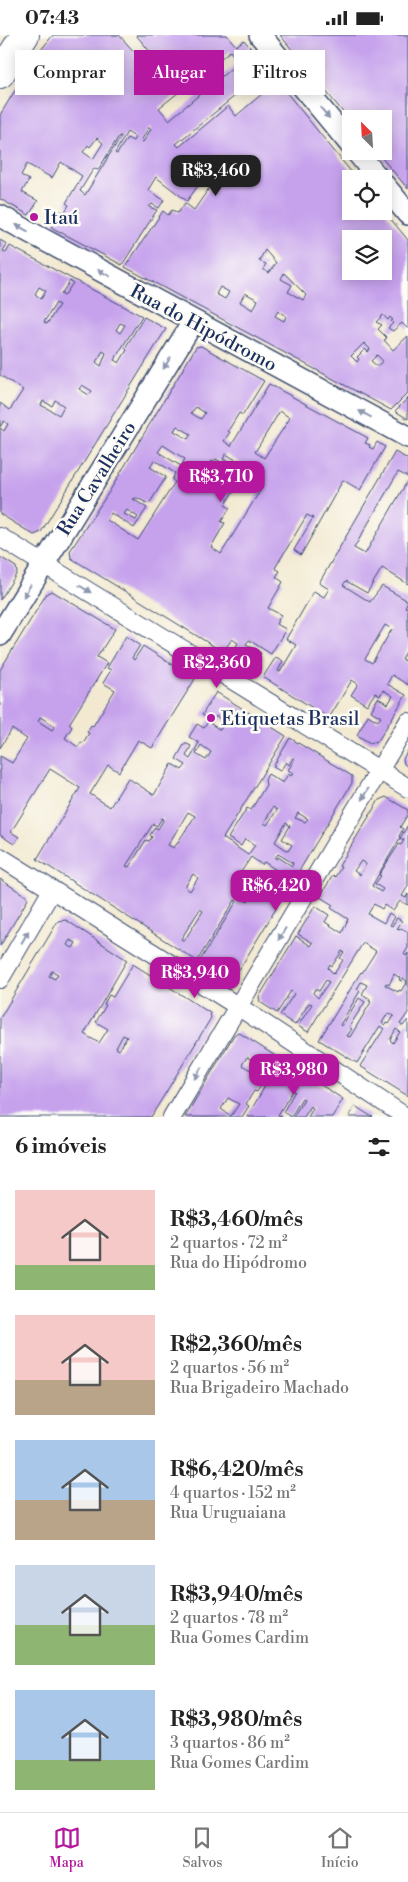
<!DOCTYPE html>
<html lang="pt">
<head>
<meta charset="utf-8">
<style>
  body { margin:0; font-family:"Libre Bodoni",serif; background:#f6f6f6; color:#222; height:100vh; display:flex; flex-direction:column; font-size:19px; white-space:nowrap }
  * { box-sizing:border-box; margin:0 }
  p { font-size:16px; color:#767676 }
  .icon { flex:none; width:28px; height:28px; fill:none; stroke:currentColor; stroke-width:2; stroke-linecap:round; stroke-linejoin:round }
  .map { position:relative; height:1082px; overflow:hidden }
  .drawer { display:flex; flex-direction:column; background:#fff; flex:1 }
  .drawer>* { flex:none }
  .guide { position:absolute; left:15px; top:15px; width:379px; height:45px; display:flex; gap:10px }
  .needle { width:32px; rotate:336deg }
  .fabs { position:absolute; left:342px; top:75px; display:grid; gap:10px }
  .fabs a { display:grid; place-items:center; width:50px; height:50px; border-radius:0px; background:#fff; box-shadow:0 2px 12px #0003; font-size:25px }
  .price { position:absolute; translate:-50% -42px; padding:0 11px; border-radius:10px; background:#b5179e; color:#fff; font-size:16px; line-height:32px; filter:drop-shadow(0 1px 2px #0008) }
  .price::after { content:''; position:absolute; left:50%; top:30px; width:15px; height:11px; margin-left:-8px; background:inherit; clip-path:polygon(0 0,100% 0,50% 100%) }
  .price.selected { background:#222; color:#fff }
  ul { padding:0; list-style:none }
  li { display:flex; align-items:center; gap:15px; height:125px; padding:0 15px }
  li span { display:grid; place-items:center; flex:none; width:140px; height:100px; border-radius:0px; color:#555 }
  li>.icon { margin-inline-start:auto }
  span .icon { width:60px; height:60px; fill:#fffc; stroke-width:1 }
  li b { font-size:21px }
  h2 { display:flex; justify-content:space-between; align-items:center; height:60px; padding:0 15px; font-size:21px }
  .chip { padding:0 18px; border-radius:0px; background:#fff; box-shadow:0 2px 12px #0003; font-size:18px; line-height:45px }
  .chip.selected { background:#b5179e; color:#fff }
  .status { display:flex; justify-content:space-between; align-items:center; height:35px; padding:0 25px; background:#fff; direction:ltr }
  .status svg { height:14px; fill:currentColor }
  .tab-bar { display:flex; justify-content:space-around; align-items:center; height:70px; border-top:1px solid #e0e0e0; background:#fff; font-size:14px; color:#767676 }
  .tab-bar a { display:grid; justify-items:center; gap:2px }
  .tab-bar .selected { color:#b5179e }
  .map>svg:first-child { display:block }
  .building { fill:#c6a2ec; fill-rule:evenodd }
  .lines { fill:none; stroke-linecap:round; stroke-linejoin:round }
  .minor-casing { stroke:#3b4b6f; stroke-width:20 }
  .tertiary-casing { stroke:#3b4b6f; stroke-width:24 }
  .primary-casing { stroke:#3b4b6f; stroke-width:30 }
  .minor { stroke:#fff; stroke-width:18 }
  .tertiary { stroke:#fff; stroke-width:21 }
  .primary { stroke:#fff; stroke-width:28 }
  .oneway { fill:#8d97ae }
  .poi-dot { fill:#b5179e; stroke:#fdfcf7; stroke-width:2 }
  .labels { text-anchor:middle; stroke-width:5; stroke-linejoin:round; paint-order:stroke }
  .poi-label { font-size:19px; fill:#1b2f5e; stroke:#fdfcf7; text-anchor:start }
  .street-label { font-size:19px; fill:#1b2f5e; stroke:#fdfcf7 }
</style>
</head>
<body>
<div class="status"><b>07:43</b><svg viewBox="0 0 49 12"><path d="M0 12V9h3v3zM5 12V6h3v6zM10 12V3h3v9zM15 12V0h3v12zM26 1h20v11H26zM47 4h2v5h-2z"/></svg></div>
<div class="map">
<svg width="408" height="1082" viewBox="0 0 408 1082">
  <rect width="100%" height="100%" fill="#fdfcf7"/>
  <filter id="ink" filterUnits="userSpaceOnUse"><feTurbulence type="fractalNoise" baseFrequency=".02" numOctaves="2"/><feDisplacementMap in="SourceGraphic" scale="10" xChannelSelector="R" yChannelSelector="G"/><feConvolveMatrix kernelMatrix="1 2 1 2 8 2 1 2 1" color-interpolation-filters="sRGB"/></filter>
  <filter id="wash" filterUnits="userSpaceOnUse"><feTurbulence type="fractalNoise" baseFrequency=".0096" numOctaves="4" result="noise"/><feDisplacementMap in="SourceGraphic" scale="20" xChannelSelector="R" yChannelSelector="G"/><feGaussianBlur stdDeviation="1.12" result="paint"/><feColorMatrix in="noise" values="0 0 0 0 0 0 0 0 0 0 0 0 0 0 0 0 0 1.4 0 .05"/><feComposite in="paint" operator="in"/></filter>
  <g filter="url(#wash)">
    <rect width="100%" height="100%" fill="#f2e9d0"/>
    <g id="blocks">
      <g class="building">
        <path d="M53 0H119L164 50 172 43 136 0H227L236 11 244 5 268 34 176 109 179 112 228 71 236 81 277 46 357 144H351V176H384L408 205V294L402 288 393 296 388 293 393 288 391 286 393 285 390 282 388 285 383 280 376 287 382 290 378 294 387 303 384 305 393 315 408 301V358L391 375 125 232 163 176 168 180 172 175 178 178 185 168 194 175 212 149 205 141 187 166 156 142 148 155 164 165 159 173 152 169 149 172 157 175 122 230 51 192 61 176 64 178 69 170 66 168 82 141 61 127 52 143 27 129 21 140 29 145 22 157 38 166 29 180 0 164V80L36 21ZM230 16 239 27 169 85 159 73ZM149 92 151 94 143 107 141 106ZM127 97 135 102 133 106 127 103 117 119 115 118ZM119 101H121L85 160 80 156 94 133 98 135ZM97 103 103 108 93 124 83 117 88 110 90 112ZM351 204H384V236H351ZM265 215 276 228 269 238 263 234 266 229 259 226ZM284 238 306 260 303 265 288 257 292 250 281 244ZM220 252 229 257 225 264 216 259ZM245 258 258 265 253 275 240 267ZM278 276 286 281 284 286 275 281ZM364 308 370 314 368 317 365 314 357 322 359 324 357 327 351 321ZM377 320 383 326 377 331 371 326Z"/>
        <path d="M280 0H408V154L376 116H384V84H351V87Z"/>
        <path d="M0 205 7 209 3 216 6 218 10 211 142 281 114 325 119 328 127 315 125 313 144 282 166 294 41 497 34 500 0 479V393L4 396 8 389 4 386 0 392V368L10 375 23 355 0 340ZM70 246 73 248 64 261 61 259ZM39 252 46 256 41 264 35 259ZM56 268 59 270 47 289 44 287ZM120 288 125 290 120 298 116 295ZM103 316 106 318 101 331 96 327ZM82 350 92 356 89 360 79 354ZM55 365 64 371 59 380 41 370 43 366 52 371Z"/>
        <path d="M201 311 264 346 243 380 239 378 228 396 230 397 224 406 231 411 269 349 368 403 365 408 370 410 369 412 373 414 377 407 385 412 360 455 343 445 301 520 294 515 313 483 307 480 275 533 280 536 276 542 283 547 268 573 281 580 276 589 286 594 271 619 249 605 246 609 261 618 250 634 230 621 238 608 232 604 223 617 71 523 70 516 109 457 196 312ZM196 372 205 378 201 384 191 378ZM280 376 290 383 264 423 255 417ZM177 391 191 399 188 404 174 396ZM163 410 185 424 181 431 158 417ZM226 419 257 438 252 445 263 451 221 519 211 512 225 488 221 487 230 473 225 470 244 438 223 424ZM216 424 221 427 213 440 208 437 206 442 203 440 212 426 214 427ZM154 425 175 438 172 445 175 447 138 505 107 485 111 478 134 493 147 473 133 464 137 463 149 469 166 442 150 432ZM127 475 138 482 136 485 124 479Z"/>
        <path d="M408 363V384L395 376Z"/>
        <path d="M395 417 408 424V442L398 437 354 513 365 519 408 445V549L382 533 367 558 346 546 343 550 370 567 382 551 408 566 405 572 408 573V613L402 624 408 628V650L392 640 387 649 406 660 378 706 370 708 357 700 368 680 378 686 381 682 371 676 378 663 388 669 393 661 383 655 380 661 375 658 367 670 351 660 358 649 352 645 329 683 263 642 276 622 283 626 278 636 280 637 296 610 286 604 314 556 324 562 329 554 319 548ZM385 590 392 594 372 628 365 624Z"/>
        <path d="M0 522 16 532 17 538 0 565Z"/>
        <path d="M52 556 115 594 97 622 107 628 69 689 72 692 65 703 78 712 81 707 83 708 89 698 87 697 91 690 93 691 115 655 103 648 111 635 107 633 126 601 140 610 132 623 134 625 143 611 195 644 152 713 138 705 119 737 108 730 90 759 110 772 128 743 154 760 172 729 182 735 186 730 176 724 185 708 191 711 186 721 190 724 199 708 189 702 197 689 204 693 210 684 202 680 216 657 286 701 223 803 248 820 255 810 245 804 241 811 228 803 247 773 251 775 266 750 265 745 268 739 283 748 288 739 291 741 293 738 288 735 295 724 293 723 289 730 286 727 280 736 273 732 290 703 352 741V748L293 846 264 827 262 830 251 822 239 840 277 865 274 870 277 872 234 943 227 945 199 927 237 866 235 865 197 926 37 824 80 753 50 734 11 797 19 802 14 809 0 800V721L12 728 27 704 12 694 0 713V635L47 558ZM216 681 225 687 220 695 211 689ZM40 682 55 691 52 695 38 686ZM201 710 211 717 206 725 196 719ZM273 772 277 775 267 790 264 788ZM188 777 195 781 174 813 168 810ZM298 778 308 784 305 787 295 783ZM162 783 164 784 158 794 155 792 150 800 152 802 149 806 146 805 129 832 126 831 153 789 157 791ZM286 788 290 791 282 804 292 810 288 816 275 807ZM278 819 293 828 292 831 278 822 277 824 275 823ZM193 839 198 843 190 856 185 852ZM242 858 250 864 248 867 239 862ZM200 874 203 876 184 906 181 904Z"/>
        <path d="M408 715V732L404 729 403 724Z"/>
        <path d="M386 762 408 775V779L400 792 403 794 399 801 400 803 408 790V851L402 861 406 863 408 859V870L400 866 393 876 384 870 382 874 374 869 368 879 384 888 389 878 395 882 390 890 392 891 397 883 402 886 397 894 400 895 401 893 408 897V913L404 919 406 921 408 918V978L400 989 403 991 408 985V1061L360 1031 384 994 380 991 357 1028 319 1005 361 937 362 938 376 916 363 908 308 997 298 991 312 969 309 968 295 990 280 980 294 959 291 956 277 978 260 967 259 962 296 901 311 911 313 908 298 899 315 871 329 880 325 887 342 898 348 884 331 873 333 870 320 862 333 840 335 842 341 832 339 831 379 765ZM400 803 404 805 401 810 399 809 379 840 381 841 375 849 383 854 381 857 372 851ZM361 826 366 829 360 840 354 836ZM342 916 344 917 340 923 343 925 334 939 328 933 330 929 332 931ZM394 939 400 943 399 945 402 946 403 943 407 946 401 956 399 955 398 957 385 950 386 948 389 950ZM326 945 329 947 318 963 313 958 315 954 319 956ZM361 947 367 950 362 959 370 964 369 966 371 967 350 1002 347 1001 352 994 349 992 365 967 359 963 342 991 340 990 360 956 357 954ZM388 978 394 981 389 989 386 988 385 990 382 988ZM396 994 400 997 393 1008 390 1005Z"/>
        <path d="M0 844 26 861 28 864 0 911Z"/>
        <path d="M66 885 127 925 84 999 99 1008 108 994 96 987 106 970 104 969 109 960 113 962 133 929 210 978 211 983 151 1082H0V983L58 886ZM70 905 76 908 73 913 67 910ZM52 936 58 939 55 944 49 941ZM123 1000 127 1002 119 1015 116 1013Z"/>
        <path d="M238 997 277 1022 271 1032 274 1034 264 1050 262 1049 257 1057 254 1056 246 1069 249 1071 242 1082H185L234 1000ZM247 1022 262 1031 257 1039 242 1030ZM228 1063 239 1069 231 1081 221 1074Z"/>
        <path d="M280 1024 343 1064 332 1082H308L313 1073 311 1071 304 1082H293L304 1064 302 1063 291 1082 283 1077 295 1056 293 1055 278 1080 282 1082H247L275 1034 274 1033Z"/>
        <path d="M355 1071 369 1080 373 1082H349Z"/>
      </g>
    </g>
  </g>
  <g filter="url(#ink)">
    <use href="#blocks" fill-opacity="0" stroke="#3b4b6f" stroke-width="1"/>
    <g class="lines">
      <defs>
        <g id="minor">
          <path d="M0 502 408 753"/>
          <path d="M0 822 239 972 406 1082"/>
          <path d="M0 944 52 855"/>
          <path d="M172 1082 408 687"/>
        </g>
        <g id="tertiary">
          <path d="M260 0 351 110"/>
          <path d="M356 116 379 144"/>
          <path d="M384 150 408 179"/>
          <path d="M0 181 408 402"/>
          <path d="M0 600 193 287"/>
        </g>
        <path id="primary" d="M0 39 25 0"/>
      </defs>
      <use href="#minor" class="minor-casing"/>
      <use href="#tertiary" class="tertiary-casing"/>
      <use href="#primary" class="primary-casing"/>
      <use href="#minor" class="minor"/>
      <use href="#tertiary" class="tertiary"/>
      <use href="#primary" class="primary"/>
    </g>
    <defs><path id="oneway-solid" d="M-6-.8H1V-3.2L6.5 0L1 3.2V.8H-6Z" transform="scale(1.25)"/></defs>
    <g class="oneway">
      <use href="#oneway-solid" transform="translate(325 78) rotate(50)"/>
      <use href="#oneway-solid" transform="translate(22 193) rotate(-151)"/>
      <use href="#oneway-solid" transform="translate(104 238) rotate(-152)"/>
      <use href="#oneway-solid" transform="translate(167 328) rotate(122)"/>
      <use href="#oneway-solid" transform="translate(365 379) rotate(-152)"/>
      <use href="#oneway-solid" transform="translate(85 554) rotate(32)"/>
      <use href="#oneway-solid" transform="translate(27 556) rotate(121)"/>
      <use href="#oneway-solid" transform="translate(365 759) rotate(121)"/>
      <use href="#oneway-solid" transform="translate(282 899) rotate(121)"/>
      <use href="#oneway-solid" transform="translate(25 902) rotate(-60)"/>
      <use href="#oneway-solid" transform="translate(198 1038) rotate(121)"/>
    </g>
  </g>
  <g class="poi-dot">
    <circle cx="34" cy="182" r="5"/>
    <circle cx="211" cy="683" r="5"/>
  </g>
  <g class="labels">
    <g class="poi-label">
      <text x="44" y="189">Itaú</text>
      <text x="221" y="690">Etiquetas Brasil</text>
    </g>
    <g class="street-label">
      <text transform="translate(204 292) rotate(28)" y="7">Rua do Hipódromo</text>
      <text transform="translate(96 443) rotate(-58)" y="7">Rua Cavalheiro</text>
    </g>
  </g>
</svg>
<div class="fabs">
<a><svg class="needle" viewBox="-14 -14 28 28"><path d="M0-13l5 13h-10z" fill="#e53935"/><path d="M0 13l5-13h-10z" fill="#767676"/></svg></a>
<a><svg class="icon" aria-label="locate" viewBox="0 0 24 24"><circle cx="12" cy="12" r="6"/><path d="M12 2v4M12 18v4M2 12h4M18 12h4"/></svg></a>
<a><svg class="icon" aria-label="layers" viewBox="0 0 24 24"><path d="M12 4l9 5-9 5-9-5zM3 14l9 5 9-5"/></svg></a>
</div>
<b class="price selected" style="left:216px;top:162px">R$3,460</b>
<b class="price" style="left:221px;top:468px">R$3,710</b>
<b class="price" style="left:217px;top:654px">R$2,360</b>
<b class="price" style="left:276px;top:877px">R$6,420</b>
<b class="price" style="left:195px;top:964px">R$3,940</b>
<b class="price" style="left:294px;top:1061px">R$3,980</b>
<div class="guide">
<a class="chip">Comprar</a>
<a class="chip selected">Alugar</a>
<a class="chip">Filtros</a>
</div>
</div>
<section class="drawer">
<h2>6 imóveis<svg class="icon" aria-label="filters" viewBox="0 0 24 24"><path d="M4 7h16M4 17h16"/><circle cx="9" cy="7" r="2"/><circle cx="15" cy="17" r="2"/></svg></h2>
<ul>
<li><span style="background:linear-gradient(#f6c9c9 75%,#8fb573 0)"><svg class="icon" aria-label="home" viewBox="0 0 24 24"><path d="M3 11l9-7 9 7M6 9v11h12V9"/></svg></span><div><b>R$3,460/mês</b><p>2 quartos · 72 m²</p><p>Rua do Hipódromo</p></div></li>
<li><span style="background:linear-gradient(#f6c9c9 65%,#b9a48a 0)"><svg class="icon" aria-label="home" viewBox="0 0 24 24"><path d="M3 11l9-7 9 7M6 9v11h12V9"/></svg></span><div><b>R$2,360/mês</b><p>2 quartos · 56 m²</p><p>Rua Brigadeiro Machado</p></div></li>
<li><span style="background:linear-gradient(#a9c7e8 60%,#b9a48a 0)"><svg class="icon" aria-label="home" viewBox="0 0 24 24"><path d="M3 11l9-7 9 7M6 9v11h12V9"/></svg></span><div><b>R$6,420/mês</b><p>4 quartos · 152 m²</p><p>Rua Uruguaiana</p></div></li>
<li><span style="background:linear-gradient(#c9d6e8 60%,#8fb573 0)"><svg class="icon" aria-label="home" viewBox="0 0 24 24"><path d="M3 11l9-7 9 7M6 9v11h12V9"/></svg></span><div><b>R$3,940/mês</b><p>2 quartos · 78 m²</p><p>Rua Gomes Cardim</p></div></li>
<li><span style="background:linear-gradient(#a9c7e8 70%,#8fb573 0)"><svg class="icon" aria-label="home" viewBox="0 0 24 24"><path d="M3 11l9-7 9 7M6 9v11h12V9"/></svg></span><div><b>R$3,980/mês</b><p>3 quartos · 86 m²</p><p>Rua Gomes Cardim</p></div></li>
</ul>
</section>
<nav class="tab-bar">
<a class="selected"><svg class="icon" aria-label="map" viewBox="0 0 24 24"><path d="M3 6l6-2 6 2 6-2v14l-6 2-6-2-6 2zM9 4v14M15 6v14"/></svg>Mapa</a>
<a><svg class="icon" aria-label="saved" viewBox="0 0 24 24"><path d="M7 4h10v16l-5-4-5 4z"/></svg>Salvos</a>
<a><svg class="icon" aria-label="home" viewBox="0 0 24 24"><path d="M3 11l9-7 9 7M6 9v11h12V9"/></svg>Início</a>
</nav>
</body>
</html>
